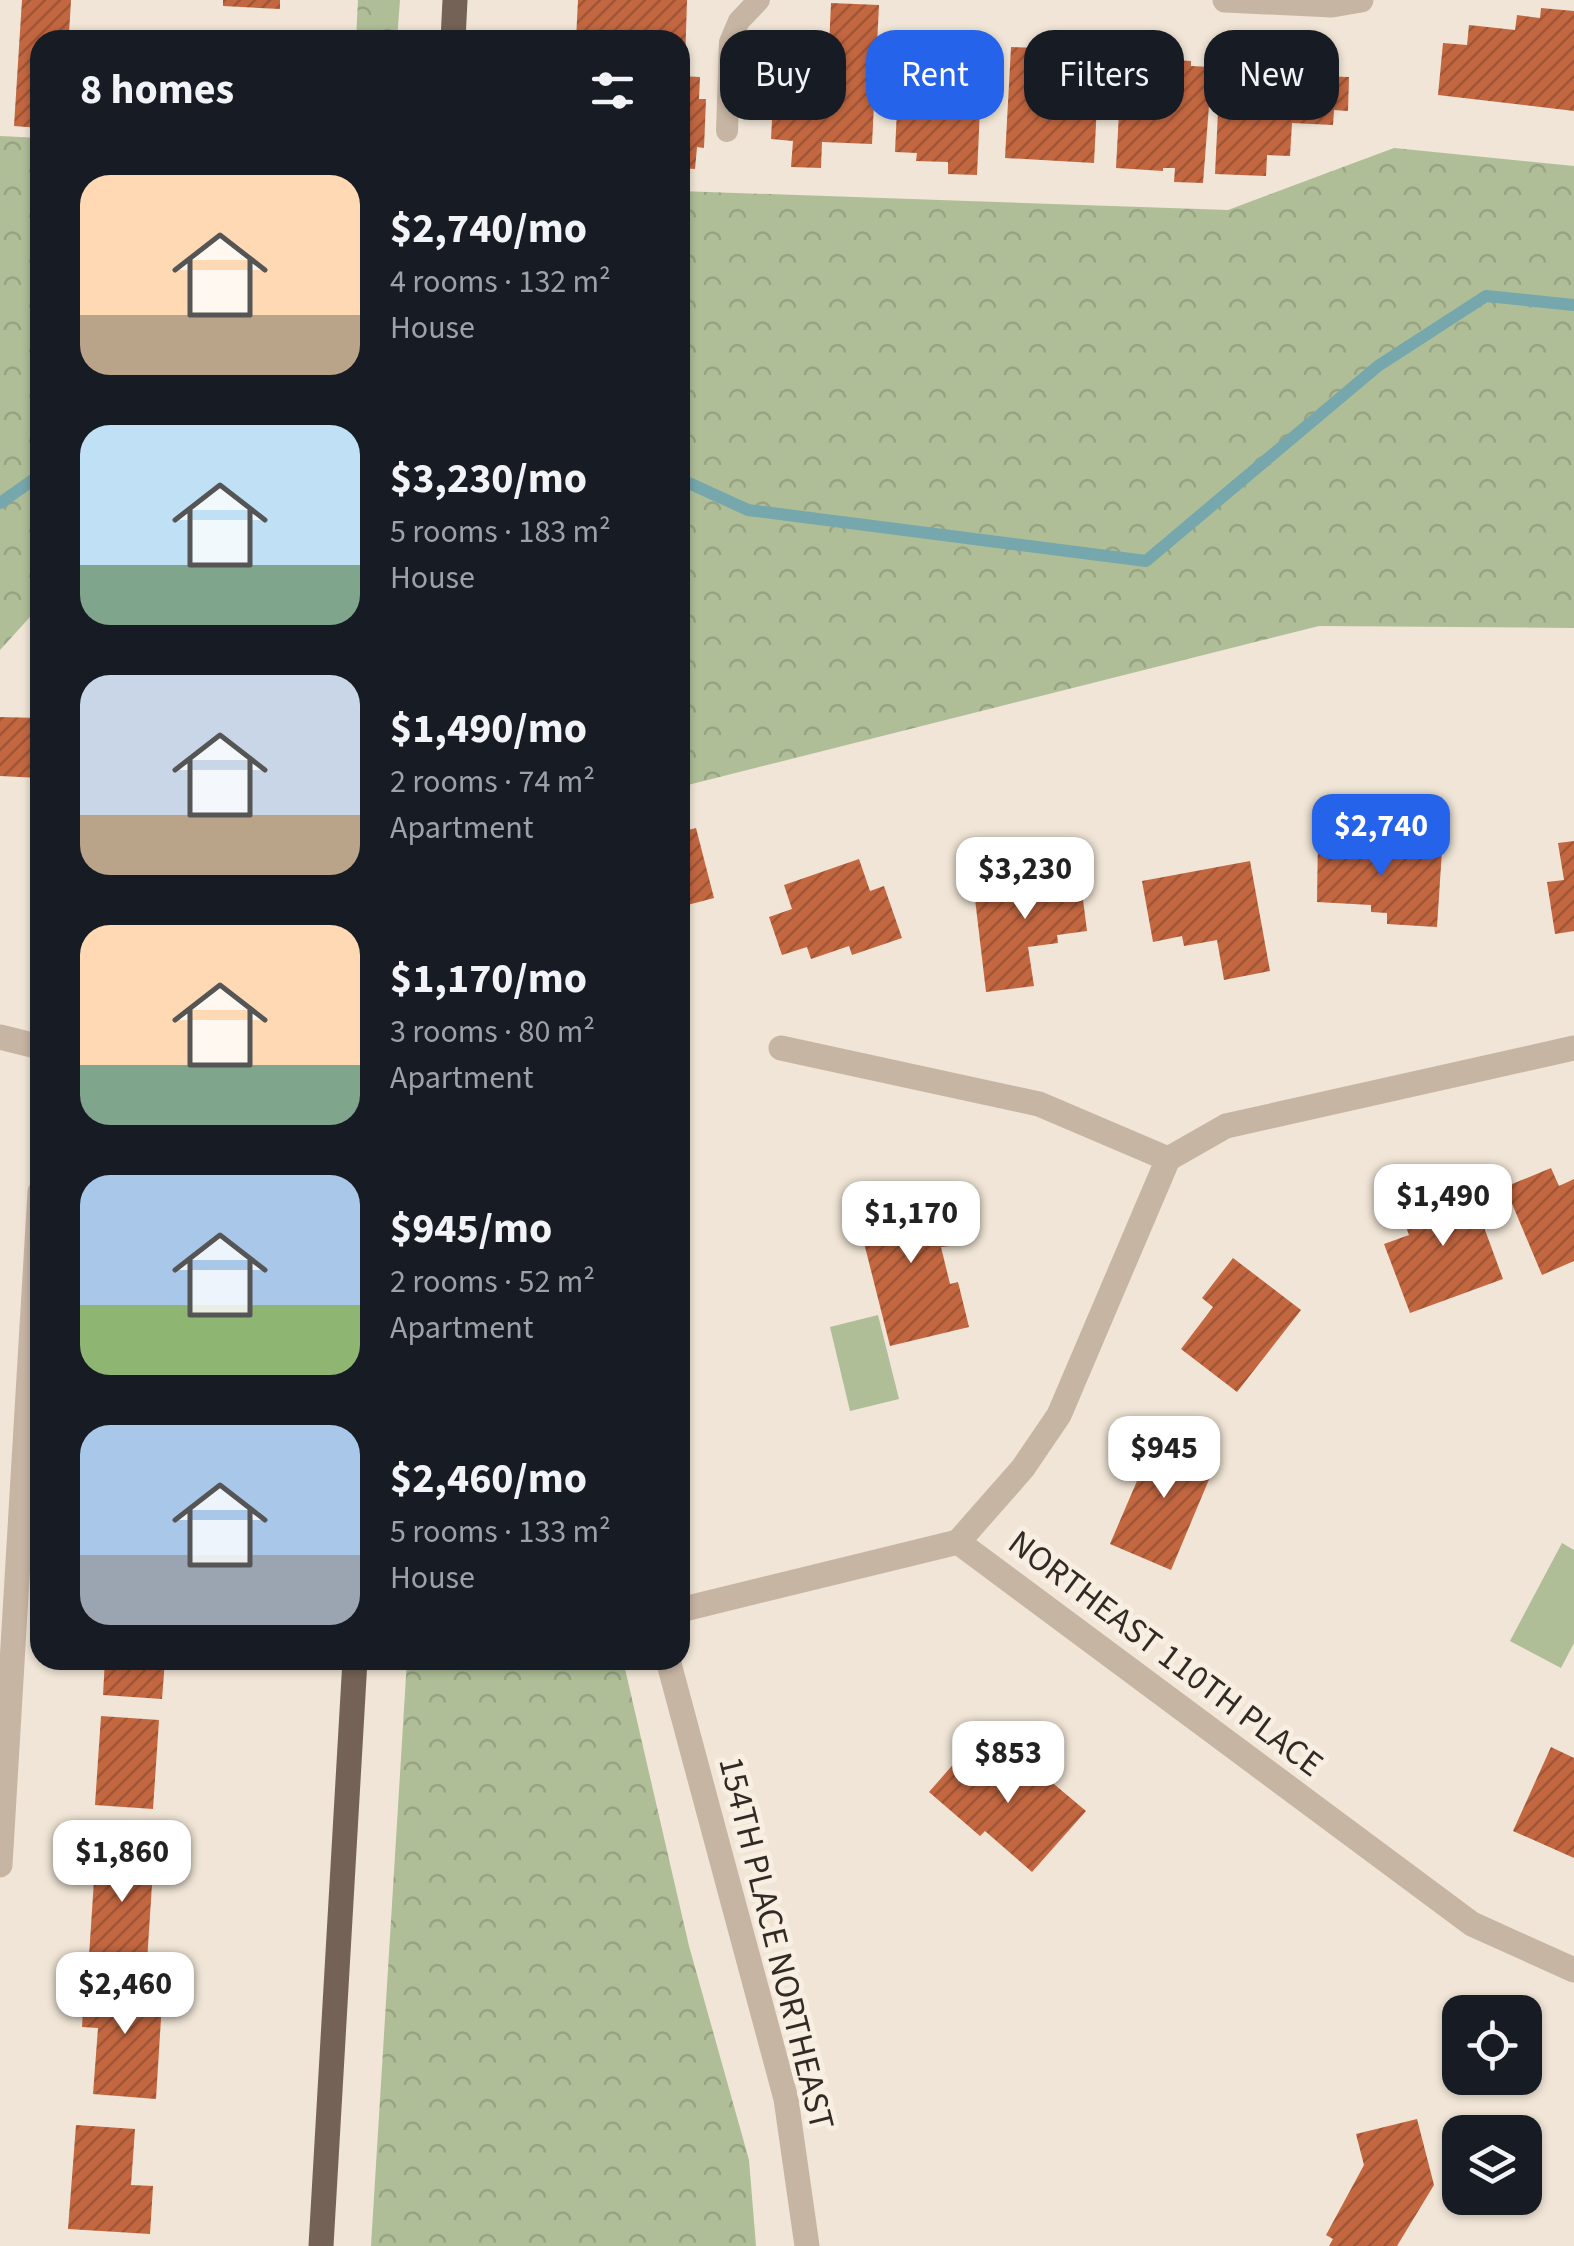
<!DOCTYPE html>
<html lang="en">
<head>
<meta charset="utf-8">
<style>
  body { margin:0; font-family:"Source Sans 3",sans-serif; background:#242831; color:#f1f3f6; height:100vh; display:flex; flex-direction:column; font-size:38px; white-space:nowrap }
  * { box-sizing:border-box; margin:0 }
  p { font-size:32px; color:#9ea1a6 }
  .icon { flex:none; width:55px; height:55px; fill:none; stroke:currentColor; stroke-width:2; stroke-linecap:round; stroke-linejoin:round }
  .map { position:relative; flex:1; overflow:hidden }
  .panel { position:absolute; left:30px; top:30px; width:660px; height:1640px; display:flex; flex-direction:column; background:#171b24; border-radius:30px; box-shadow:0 2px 8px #0004 }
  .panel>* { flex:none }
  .top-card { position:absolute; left:720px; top:30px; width:702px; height:90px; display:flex; gap:20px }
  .controls { position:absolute; left:1442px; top:1995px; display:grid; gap:20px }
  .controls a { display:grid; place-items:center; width:100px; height:100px; border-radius:20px; background:#171b24; box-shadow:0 2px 8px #0004; font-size:50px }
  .price { position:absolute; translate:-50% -85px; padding:0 22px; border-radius:20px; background:#fff; color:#222; font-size:32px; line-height:65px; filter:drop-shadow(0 2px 5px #0008) }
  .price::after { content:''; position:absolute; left:50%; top:60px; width:30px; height:22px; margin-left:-15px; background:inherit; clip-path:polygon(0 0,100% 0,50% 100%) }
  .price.current { background:#2563eb; color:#fff }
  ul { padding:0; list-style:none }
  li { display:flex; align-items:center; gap:30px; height:250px; padding:0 50px }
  li span { display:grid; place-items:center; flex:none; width:280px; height:200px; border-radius:30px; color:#555 }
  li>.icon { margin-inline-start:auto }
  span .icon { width:120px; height:120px; fill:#fffc; stroke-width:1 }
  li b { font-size:42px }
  h2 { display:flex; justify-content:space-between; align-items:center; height:120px; padding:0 50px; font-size:42px }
  .pill { padding:0 35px; border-radius:30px; background:#171b24; box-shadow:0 2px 8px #0004; font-size:35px; line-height:90px }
  .pill.current { background:#2563eb; color:#fff }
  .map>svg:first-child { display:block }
  .forest { fill:url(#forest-crowns) }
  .garden { fill:#afbe97 }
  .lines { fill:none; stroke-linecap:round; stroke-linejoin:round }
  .stream { stroke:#76a7ac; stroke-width:12 }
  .building { fill:url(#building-hatch) }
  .service { stroke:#c7b5a3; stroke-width:22 }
  .minor { stroke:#c7b5a3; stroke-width:25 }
  .tertiary { stroke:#c7b5a3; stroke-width:25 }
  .primary { stroke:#746256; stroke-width:25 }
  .labels { text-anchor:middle; stroke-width:10; stroke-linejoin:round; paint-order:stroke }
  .street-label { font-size:35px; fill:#322a25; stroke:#f8efe2 }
</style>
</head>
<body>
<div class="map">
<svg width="1574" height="2246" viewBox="0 0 1574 2246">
  <defs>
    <pattern id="forest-crowns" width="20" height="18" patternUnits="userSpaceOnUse" patternTransform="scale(2.5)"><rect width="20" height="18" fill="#afbe97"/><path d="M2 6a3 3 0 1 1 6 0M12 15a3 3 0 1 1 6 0" fill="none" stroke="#97a382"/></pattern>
    <pattern id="building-hatch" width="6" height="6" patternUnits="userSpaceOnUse" patternTransform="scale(2.5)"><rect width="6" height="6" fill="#c36741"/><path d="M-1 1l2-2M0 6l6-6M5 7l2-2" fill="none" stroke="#9f5536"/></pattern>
  </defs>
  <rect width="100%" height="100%" fill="#f0e5d6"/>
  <g class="forest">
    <path d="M358 0H400L397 40H356Z"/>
    <path d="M0 136 40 138V606L0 650Z"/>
    <path d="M1394 148 1574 166V628L1319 626 680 787V191L1228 210Z"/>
    <path d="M407 1660H623L689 1946 749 2160 756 2246H371Z"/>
  </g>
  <g class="garden">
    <path d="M878 1315 899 1399 850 1411 830 1327Z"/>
    <path d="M1562 1543 1574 1550V1643L1561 1668 1510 1641Z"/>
  </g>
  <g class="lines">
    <g class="stream">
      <path d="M680 479 748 510 1146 561 1378 366 1486 296 1574 305"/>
      <path d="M0 503 40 475"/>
    </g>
  </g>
  <g class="building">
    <path d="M22 0H71L69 34 115 37V40H40V128L14 126Z"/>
    <path d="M223 0H280V9L223 6Z"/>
    <path d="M578 0H687L685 64H680V40H576Z"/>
    <path d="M831 3 879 5 872 144 822 142 821 168 791 167 793 141 771 139 776 44 829 46Z"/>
    <path d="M1541 8 1574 11V111L1438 95 1443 43 1467 45 1469 25 1515 30 1517 15 1540 18Z"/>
    <path d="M937 35 983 41 977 175 948 174V162L916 161 917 153 895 152 900 45 937 47Z"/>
    <path d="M1011 47 1043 48V57L1078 59V64L1099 65 1094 163 1005 158Z"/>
    <path d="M1221 50 1292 55 1291 75 1349 77 1348 111 1334 110 1333 125 1292 123 1290 156 1267 155 1266 176 1215 174Z"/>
    <path d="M1122 57 1191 61V66L1212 67 1203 183 1174 182 1175 168H1163V171L1116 168Z"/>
    <path d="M680 76 700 77 699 99H706L704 148 697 147 695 169 680 168Z"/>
    <path d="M0 717 40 718V778L0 776Z"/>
    <path d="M696 828 714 898 680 907V832Z"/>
    <path d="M1318 836 1382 840V846L1442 850 1437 927 1387 924V913L1371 912V905L1317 902Z"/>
    <path d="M1574 841V931L1555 934 1547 882 1564 880 1558 843Z"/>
    <path d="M859 859 870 891 884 886 902 938 852 955 849 946 811 959 807 947 782 955 769 917 792 909 784 885Z"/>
    <path d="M1250 861 1270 971 1224 980 1217 940 1184 946 1182 936 1153 942 1142 881Z"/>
    <path d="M1079 868 1087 931 1057 935 1058 943 1028 947 1034 986 986 992 973 882Z"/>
    <path d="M1551 1168 1559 1186 1574 1179V1261L1542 1275 1505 1187Z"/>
    <path d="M1466 1178 1503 1279 1410 1313 1384 1244 1409 1235 1401 1214 1426 1205 1421 1194Z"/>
    <path d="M924 1183 932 1214 941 1212 950 1246 941 1247 950 1284 958 1282 969 1327 890 1346 859 1223 865 1221 860 1199Z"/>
    <path d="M1233 1258 1301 1310 1237 1392 1181 1349 1213 1307 1202 1298Z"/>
    <path d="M1158 1432 1218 1458 1171 1570 1110 1544Z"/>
    <path d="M105 1660H165L162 1699 103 1695Z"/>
    <path d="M101 1716 159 1720 153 1809 95 1805Z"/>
    <path d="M971 1744 1012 1778 1019 1769 1034 1782 1042 1774 1086 1811 1032 1872 985 1831 980 1836 929 1792Z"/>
    <path d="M1551 1747 1574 1758V1858L1513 1831Z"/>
    <path d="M96 1850 154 1854 147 1961 89 1956Z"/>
    <path d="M85 1981 163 1986 156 2099 93 2094 98 2028 82 2027Z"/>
    <path d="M1417 2119 1434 2185 1397 2246H1329L1333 2239 1326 2235 1364 2165 1356 2134Z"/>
    <path d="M76 2125 135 2129 131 2185 153 2186 150 2234 68 2229Z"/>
  </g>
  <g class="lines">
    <path class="service" d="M727 131 730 42 739 21 759 0"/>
    <g class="minor">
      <path d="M1225 0 1332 5 1361 0"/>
      <path d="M781 1048 1039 1104 1168 1159"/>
      <path d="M1168 1159 1226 1126 1574 1048"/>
      <path d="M958 1542 1023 1468 1059 1415 1168 1159"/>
      <path d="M680 1610 958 1542 1472 1924 1574 1970"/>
      <path d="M668 1660 786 2099 807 2246"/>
      <path d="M0 1865 40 1192"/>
    </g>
    <path class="tertiary" d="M0 1037 40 1047"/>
    <g class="primary">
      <path d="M453 40 455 0"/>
      <path d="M321 2246 355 1660"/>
    </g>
  </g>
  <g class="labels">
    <g class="street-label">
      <text transform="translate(1166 1653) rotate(37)" y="12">NORTHEAST 110TH PLACE</text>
      <text transform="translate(777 1943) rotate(76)" y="12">154TH PLACE NORTHEAST</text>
    </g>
  </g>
</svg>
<div class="controls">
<a><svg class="icon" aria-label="locate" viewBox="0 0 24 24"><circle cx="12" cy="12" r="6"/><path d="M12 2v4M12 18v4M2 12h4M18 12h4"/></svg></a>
<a><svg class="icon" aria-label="layers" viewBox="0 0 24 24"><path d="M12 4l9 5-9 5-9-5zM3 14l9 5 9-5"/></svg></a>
</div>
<b class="price current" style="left:1381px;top:879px">$2,740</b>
<b class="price" style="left:1025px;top:922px">$3,230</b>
<b class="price" style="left:1443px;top:1249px">$1,490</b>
<b class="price" style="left:911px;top:1266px">$1,170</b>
<b class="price" style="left:1164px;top:1501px">$945</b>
<b class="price" style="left:1008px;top:1806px">$853</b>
<b class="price" style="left:122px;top:1905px">$1,860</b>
<b class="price" style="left:125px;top:2037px">$2,460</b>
<div class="top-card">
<a class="pill">Buy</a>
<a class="pill current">Rent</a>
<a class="pill">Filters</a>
<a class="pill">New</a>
</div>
<section class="panel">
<h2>8 homes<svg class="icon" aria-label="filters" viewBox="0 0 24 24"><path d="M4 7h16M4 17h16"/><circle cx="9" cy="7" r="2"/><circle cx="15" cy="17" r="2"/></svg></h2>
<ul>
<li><span style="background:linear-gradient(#ffd9b3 70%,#b9a48a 0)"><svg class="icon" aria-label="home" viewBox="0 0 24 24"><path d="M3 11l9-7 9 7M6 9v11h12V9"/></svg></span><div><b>$2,740/mo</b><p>4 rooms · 132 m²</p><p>House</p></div></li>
<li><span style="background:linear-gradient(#bfe0f5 70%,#7fa58c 0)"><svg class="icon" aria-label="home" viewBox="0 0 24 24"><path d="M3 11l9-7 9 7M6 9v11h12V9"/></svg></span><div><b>$3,230/mo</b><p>5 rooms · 183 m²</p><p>House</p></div></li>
<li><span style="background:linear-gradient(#c9d6e8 70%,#b9a48a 0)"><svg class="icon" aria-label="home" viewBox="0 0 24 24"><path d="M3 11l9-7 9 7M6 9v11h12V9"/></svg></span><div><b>$1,490/mo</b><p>2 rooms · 74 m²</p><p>Apartment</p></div></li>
<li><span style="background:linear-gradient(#ffd9b3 70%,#7fa58c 0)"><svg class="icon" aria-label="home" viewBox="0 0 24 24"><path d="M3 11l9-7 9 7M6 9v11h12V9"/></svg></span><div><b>$1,170/mo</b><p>3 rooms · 80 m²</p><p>Apartment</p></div></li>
<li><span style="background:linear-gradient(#a9c7e8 65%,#8fb573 0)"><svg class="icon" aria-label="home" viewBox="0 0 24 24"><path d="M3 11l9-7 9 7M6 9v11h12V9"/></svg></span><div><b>$945/mo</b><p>2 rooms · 52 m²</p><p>Apartment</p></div></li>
<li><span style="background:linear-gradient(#a9c7e8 65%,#9aa5b1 0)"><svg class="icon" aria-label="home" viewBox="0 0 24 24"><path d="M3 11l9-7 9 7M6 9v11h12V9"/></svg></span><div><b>$2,460/mo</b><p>5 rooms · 133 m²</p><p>House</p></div></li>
</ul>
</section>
</div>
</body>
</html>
